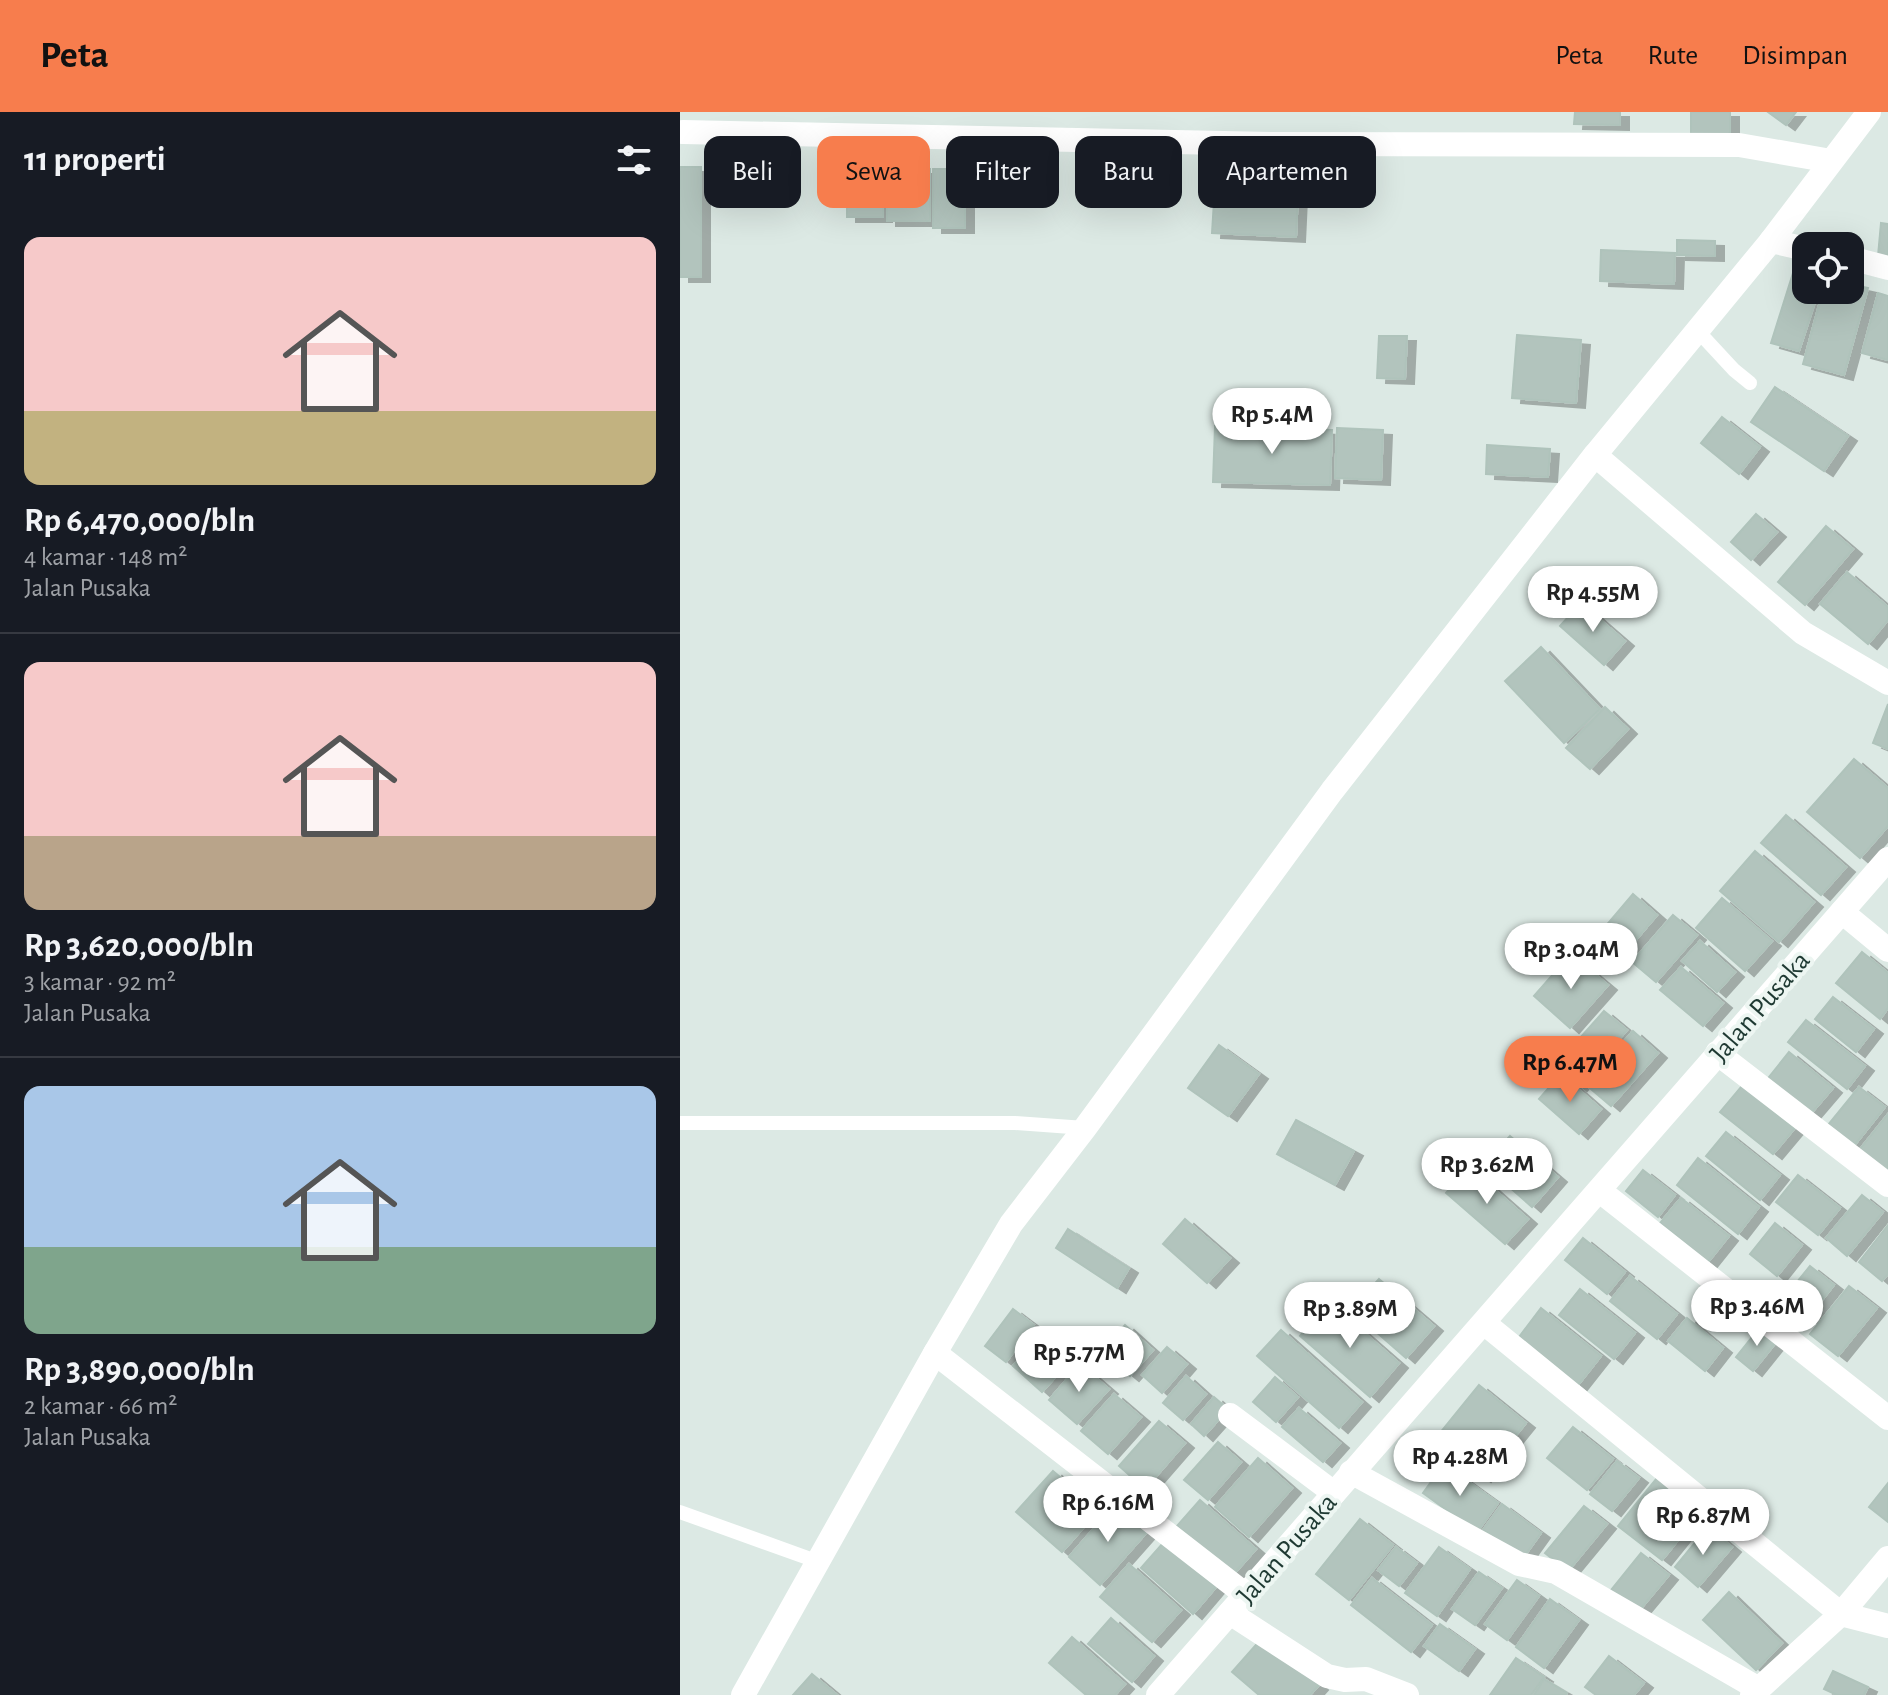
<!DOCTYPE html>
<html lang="id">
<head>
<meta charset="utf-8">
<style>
  body { margin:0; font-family:"Alegreya Sans",sans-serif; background:#20242c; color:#f1f3f6; height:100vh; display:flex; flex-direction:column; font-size:30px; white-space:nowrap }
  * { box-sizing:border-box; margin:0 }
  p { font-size:26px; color:#9ea1a6 }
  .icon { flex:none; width:44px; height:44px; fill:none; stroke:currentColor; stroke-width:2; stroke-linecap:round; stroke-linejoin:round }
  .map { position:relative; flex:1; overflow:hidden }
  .details { display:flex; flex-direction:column; background:#171b24; width:680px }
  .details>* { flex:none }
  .banner { position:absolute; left:24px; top:24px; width:760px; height:72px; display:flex; gap:16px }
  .fabs { position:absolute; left:1112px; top:120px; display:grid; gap:16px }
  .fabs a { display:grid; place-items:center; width:72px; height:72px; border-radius:16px; background:#171b24; box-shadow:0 8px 32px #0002; font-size:40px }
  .price { position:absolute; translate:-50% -68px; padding:0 18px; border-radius:28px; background:#fff; color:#222; font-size:26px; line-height:52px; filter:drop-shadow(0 2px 4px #0008) }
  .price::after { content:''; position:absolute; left:50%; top:48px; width:24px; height:18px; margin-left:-12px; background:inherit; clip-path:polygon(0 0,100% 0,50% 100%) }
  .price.current { background:#f77d4d; color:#111 }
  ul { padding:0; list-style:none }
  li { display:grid; align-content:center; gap:16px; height:424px; padding:0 24px }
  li+li { border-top:2px solid #363941 }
  li span { display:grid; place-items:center; height:248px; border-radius:16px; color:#555 }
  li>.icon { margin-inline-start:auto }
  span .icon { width:144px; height:144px; fill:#fffc; stroke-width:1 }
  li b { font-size:34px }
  h2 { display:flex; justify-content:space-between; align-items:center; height:96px; padding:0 24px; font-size:34px }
  .pill { padding:0 28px; border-radius:16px; background:#171b24; box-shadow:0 8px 32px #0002; font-size:28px; line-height:72px }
  .pill.current { background:#f77d4d; color:#111 }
  header { display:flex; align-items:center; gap:48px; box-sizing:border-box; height:112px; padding:0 40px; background:#f77d4d; color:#111 }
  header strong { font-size:38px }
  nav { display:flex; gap:44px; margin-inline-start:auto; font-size:28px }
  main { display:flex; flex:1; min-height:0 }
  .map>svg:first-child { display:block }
  .building { fill:#b2c4bd; stroke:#afc3bb; stroke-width:2; filter:url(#shadow) }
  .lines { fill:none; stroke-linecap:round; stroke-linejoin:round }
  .service { stroke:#fff; stroke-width:14 }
  .minor { stroke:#fff; stroke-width:24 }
  .tertiary { stroke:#fff; stroke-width:24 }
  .labels { text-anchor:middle; stroke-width:8; stroke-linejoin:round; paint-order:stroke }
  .street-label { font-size:28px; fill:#1e3932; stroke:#edf6f2 }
</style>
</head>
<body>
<header>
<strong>Peta</strong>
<nav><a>Peta</a><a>Rute</a><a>Disimpan</a></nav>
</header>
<main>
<section class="details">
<h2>11 properti<svg class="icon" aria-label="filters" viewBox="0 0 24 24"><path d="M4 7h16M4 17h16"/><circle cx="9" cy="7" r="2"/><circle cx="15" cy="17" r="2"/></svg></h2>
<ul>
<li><span style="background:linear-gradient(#f6c9c9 70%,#c2b280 0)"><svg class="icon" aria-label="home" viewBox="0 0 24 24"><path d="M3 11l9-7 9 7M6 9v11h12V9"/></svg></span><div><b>Rp 6,470,000/bln</b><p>4 kamar · 148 m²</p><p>Jalan Pusaka</p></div></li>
<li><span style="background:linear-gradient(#f6c9c9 70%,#b9a48a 0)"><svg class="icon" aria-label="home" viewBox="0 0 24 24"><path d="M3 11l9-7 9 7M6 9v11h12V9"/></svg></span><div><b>Rp 3,620,000/bln</b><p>3 kamar · 92 m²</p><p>Jalan Pusaka</p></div></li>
<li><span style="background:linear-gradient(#a9c7e8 65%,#7fa58c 0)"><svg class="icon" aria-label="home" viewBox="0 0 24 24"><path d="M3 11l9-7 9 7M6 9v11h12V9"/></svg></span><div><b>Rp 3,890,000/bln</b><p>2 kamar · 66 m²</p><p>Jalan Pusaka</p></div></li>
</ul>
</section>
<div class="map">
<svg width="1208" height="1583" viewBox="0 0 1208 1583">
  <defs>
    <filter id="shadow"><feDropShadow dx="9" dy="5" stdDeviation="0" flood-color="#0004"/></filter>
  </defs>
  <rect width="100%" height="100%" fill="#dce9e4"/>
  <g class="building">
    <path d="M895 0H940V13L894 12Z"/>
    <rect x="1011" y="0" width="39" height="26"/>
    <path d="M1088 0H1116L1106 13Z"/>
    <rect x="0" y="55" width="21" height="110"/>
    <rect x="167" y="56" width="36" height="49"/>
    <rect x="207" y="57" width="43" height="52"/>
    <rect x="253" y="57" width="32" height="59"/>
    <path d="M536 57 619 61 616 125 532 121Z"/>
    <path d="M1201 111 1208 112V145L1198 144Z"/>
    <path d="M997 128 1035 129V144L997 143Z"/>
    <path d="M921 138 995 141 994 172 920 169Z"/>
    <path d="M1113 161 1126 165V178H1139L1119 239 1091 231Z"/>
    <path d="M1170 172 1188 176 1164 263 1123 252 1143 178H1170Z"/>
    <path d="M1198 181 1208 184V248L1182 241Z"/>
    <path d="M837 223 901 228 896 291 832 286Z"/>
    <path d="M699 224H727L725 267 697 266Z"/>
    <path d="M1095 275 1168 324 1144 359 1071 310Z"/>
    <path d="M1042 305 1080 335 1059 362 1021 331Z"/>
    <path d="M535 314 652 318 650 373 533 370Z"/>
    <path d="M657 316 703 318 701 368 655 366Z"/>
    <path d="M807 333 870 337 868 365 806 362Z"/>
    <path d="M1076 402 1097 420 1071 448 1051 430Z"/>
    <path d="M1146 414 1173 437 1125 493 1098 470Z"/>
    <path d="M1167 460 1208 495V508L1188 532 1140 492Z"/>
    <path d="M901 491 945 529 924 553 880 514Z"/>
    <path d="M861 535 920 597 884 631 825 569Z"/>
    <path d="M1208 592V637L1193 631Z"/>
    <path d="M925 595 948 617 910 657 886 636Z"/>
    <path d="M1174 647 1208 676V714L1180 746 1127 700Z"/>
    <path d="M1106 703 1166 755 1141 783 1081 731Z"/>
    <path d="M1075 739 1134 790 1099 830 1040 779Z"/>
    <path d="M953 782 977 803 949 836 925 815Z"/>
    <path d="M1042 786 1092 829 1065 859 1016 816Z"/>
    <path d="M993 803 1017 823 976 870 952 850Z"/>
    <path d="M1020 829 1055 860 1037 880 1002 849Z"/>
    <path d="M1182 840 1208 861V896L1200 907 1156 871Z"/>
    <path d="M891 842 928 873 890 916 854 884Z"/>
    <path d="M1001 855 1043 891 1023 914 980 878Z"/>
    <path d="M1153 885 1194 917 1176 940 1135 907Z"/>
    <path d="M924 899 947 918 898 974 875 954Z"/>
    <path d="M1126 908 1185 954 1167 977 1108 930Z"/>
    <path d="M953 919 978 941 931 994 906 973Z"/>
    <path d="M539 933 579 962 548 1004 508 976Z"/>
    <path d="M1109 940 1153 976 1129 1004 1085 970Z"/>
    <path d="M881 962 921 997 899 1022 859 987Z"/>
    <path d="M1062 974 1115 1016 1093 1042 1040 1000Z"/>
    <path d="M1179 975 1205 995 1169 1040 1143 1019Z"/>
    <path d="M1208 1002V1067L1176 1042Z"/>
    <path d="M616 1008 674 1039 655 1073 597 1042Z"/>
    <path d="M1046 1020 1100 1063 1080 1088 1026 1044Z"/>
    <path d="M830 1024 878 1065 852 1095 804 1053Z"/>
    <path d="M1018 1046 1079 1095 1058 1122 997 1073Z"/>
    <path d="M789 1055 848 1107 825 1132 766 1081Z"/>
    <path d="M963 1058 995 1083 978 1105 946 1079Z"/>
    <path d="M1118 1063 1160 1096 1138 1123 1096 1090Z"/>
    <path d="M1182 1083 1203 1100 1167 1144 1146 1126Z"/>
    <path d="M1001 1086 1049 1124 1028 1150 980 1111Z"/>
    <path d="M505 1107 550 1146 527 1171 483 1132Z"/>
    <path d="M1095 1111 1122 1133 1097 1164 1070 1142Z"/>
    <path d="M1208 1113V1162L1202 1169 1179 1150Z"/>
    <path d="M388 1117 449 1156 437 1176 376 1136Z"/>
    <path d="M903 1126 945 1160 927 1182 885 1148Z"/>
    <path d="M1130 1154 1154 1173 1128 1206 1104 1186Z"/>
    <path d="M950 1164 997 1202 977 1227 930 1189Z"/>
    <path d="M699 1167 754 1214 726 1246 671 1198Z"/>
    <path d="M1169 1174 1197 1196 1158 1244 1130 1222Z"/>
    <path d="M900 1177 955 1221 934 1247 879 1203Z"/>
    <path d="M649 1190 719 1251 690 1285 620 1224Z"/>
    <path d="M861 1196 921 1244 898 1273 839 1225Z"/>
    <path d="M333 1197 354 1213 326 1250 305 1234Z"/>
    <path d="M1007 1206 1043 1236 1025 1259 988 1229Z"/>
    <path d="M445 1213 473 1238 450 1264 421 1240Z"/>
    <path d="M1081 1214 1098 1228 1073 1259 1056 1245Z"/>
    <path d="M364 1218 394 1244 362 1280 333 1254Z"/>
    <path d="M601 1218 682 1290 659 1316 577 1244Z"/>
    <path d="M487 1235 507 1252 482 1281 462 1263Z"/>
    <path d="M400 1252 429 1277 397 1312 369 1288Z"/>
    <path d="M506 1264 526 1282 503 1308 483 1291Z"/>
    <path d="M595 1265 618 1285 596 1310 573 1290Z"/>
    <path d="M799 1273 846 1311 802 1365 755 1327Z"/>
    <path d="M434 1282 461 1305 428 1342 401 1319Z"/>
    <path d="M534 1285 548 1297 524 1324 511 1312Z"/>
    <path d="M619 1296 660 1331 643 1350 602 1315Z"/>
    <path d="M479 1309 505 1331 465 1377 439 1354Z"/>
    <path d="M893 1315 933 1347 907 1378 867 1346Z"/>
    <path d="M538 1330 561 1350 528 1388 504 1368Z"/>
    <path d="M578 1346 612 1376 569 1425 535 1395Z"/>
    <path d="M937 1349 959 1366 932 1399 910 1382Z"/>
    <path d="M764 1352 818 1391 797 1420 743 1381Z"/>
    <path d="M373 1359 419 1398 382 1440 336 1400Z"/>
    <path d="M977 1366 1020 1401 982 1448 938 1414Z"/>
    <path d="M1208 1371V1410L1189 1395Z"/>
    <path d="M520 1388 576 1437 553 1463 497 1414Z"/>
    <path d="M435 1392 467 1420 420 1473 389 1445Z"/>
    <path d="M822 1392 861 1421 843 1446 803 1418Z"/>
    <path d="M904 1394 927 1412 888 1459 865 1441Z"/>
    <path d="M680 1407 713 1433 669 1488 636 1462Z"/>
    <path d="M1028 1415 1052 1435 1018 1475 995 1455Z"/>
    <path d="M484 1430 536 1475 513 1502 461 1456Z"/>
    <path d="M716 1435 737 1451 719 1474 698 1458Z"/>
    <path d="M759 1435 790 1457 757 1504 725 1481Z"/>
    <path d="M961 1441 989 1463 958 1500 931 1478Z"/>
    <path d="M449 1452 501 1498 472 1530 420 1485Z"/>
    <path d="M799 1460 822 1476 795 1513 772 1497Z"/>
    <path d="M692 1466 752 1513 731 1540 671 1493Z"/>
    <path d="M837 1468 859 1484 827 1528 805 1512Z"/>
    <path d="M1049 1480 1102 1531 1076 1558 1023 1508Z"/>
    <path d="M870 1487 899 1508 864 1556 836 1535Z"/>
    <path d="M431 1506 474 1544 452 1570 408 1532Z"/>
    <path d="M760 1512 795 1537 779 1559 744 1534Z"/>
    <path d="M392 1525 445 1572 435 1583H406L369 1551Z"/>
    <path d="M583 1525 639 1573 630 1583H579L552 1560Z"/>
    <path d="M929 1544 964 1571 954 1583H916L905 1575Z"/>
    <path d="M836 1546 864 1565 851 1583H810Z"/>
    <path d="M1153 1559 1188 1575 1184 1583H1157L1144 1577Z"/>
    <path d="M132 1562 157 1583H113Z"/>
    <path d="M864 1567 887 1581 886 1583H854Z"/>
  </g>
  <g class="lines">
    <g class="service">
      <path d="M1016 217 1054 258 1070 271"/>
      <path d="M0 1011H335L405 1016"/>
      <path d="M0 1400 139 1450"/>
    </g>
    <g class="minor">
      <path d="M3 20 592 32 1059 33 1151 49"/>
      <path d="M1091 129 1126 137"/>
      <path d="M1170 146 1208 156"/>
      <path d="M915 343 1123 521 1208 571"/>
      <path d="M1162 800 1208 838"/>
      <path d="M1037 941 1208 1073"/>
      <path d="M920 1079 1208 1306"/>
      <path d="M804 1211 1161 1502 1208 1514"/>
      <path d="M255 1241 566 1483"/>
      <path d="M550 1303 654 1381"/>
      <path d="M671 1360 839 1452 876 1460 1077 1576"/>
      <path d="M550 1501 647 1564 665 1568 686 1567 727 1583"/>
      <path d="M63 1583 255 1241 331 1112 405 1016 652 679 915 343 1091 129 1189 0"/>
      <path d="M1072 1583 1161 1502 1208 1446"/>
    </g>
    <path class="tertiary" d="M478 1583 1208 747"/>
  </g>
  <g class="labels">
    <g class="street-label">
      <text transform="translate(1079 894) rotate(-49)" y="10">Jalan Pusaka</text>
      <text transform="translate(606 1436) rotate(-49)" y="10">Jalan Pusaka</text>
    </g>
  </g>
</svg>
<div class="fabs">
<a><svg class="icon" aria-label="locate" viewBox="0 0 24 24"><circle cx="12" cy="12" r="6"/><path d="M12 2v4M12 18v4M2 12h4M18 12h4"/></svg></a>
</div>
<b class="price" style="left:592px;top:344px">Rp 5.4M</b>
<b class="price" style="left:913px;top:522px">Rp 4.55M</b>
<b class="price" style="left:891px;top:879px">Rp 3.04M</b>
<b class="price current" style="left:890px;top:992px">Rp 6.47M</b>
<b class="price" style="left:807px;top:1094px">Rp 3.62M</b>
<b class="price" style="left:1077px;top:1236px">Rp 3.46M</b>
<b class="price" style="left:670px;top:1238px">Rp 3.89M</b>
<b class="price" style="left:399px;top:1282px">Rp 5.77M</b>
<b class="price" style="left:780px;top:1386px">Rp 4.28M</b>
<b class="price" style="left:428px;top:1432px">Rp 6.16M</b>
<b class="price" style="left:1023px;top:1445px">Rp 6.87M</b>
<div class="banner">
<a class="pill">Beli</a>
<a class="pill current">Sewa</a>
<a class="pill">Filter</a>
<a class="pill">Baru</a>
<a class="pill">Apartemen</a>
</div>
</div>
</main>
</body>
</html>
